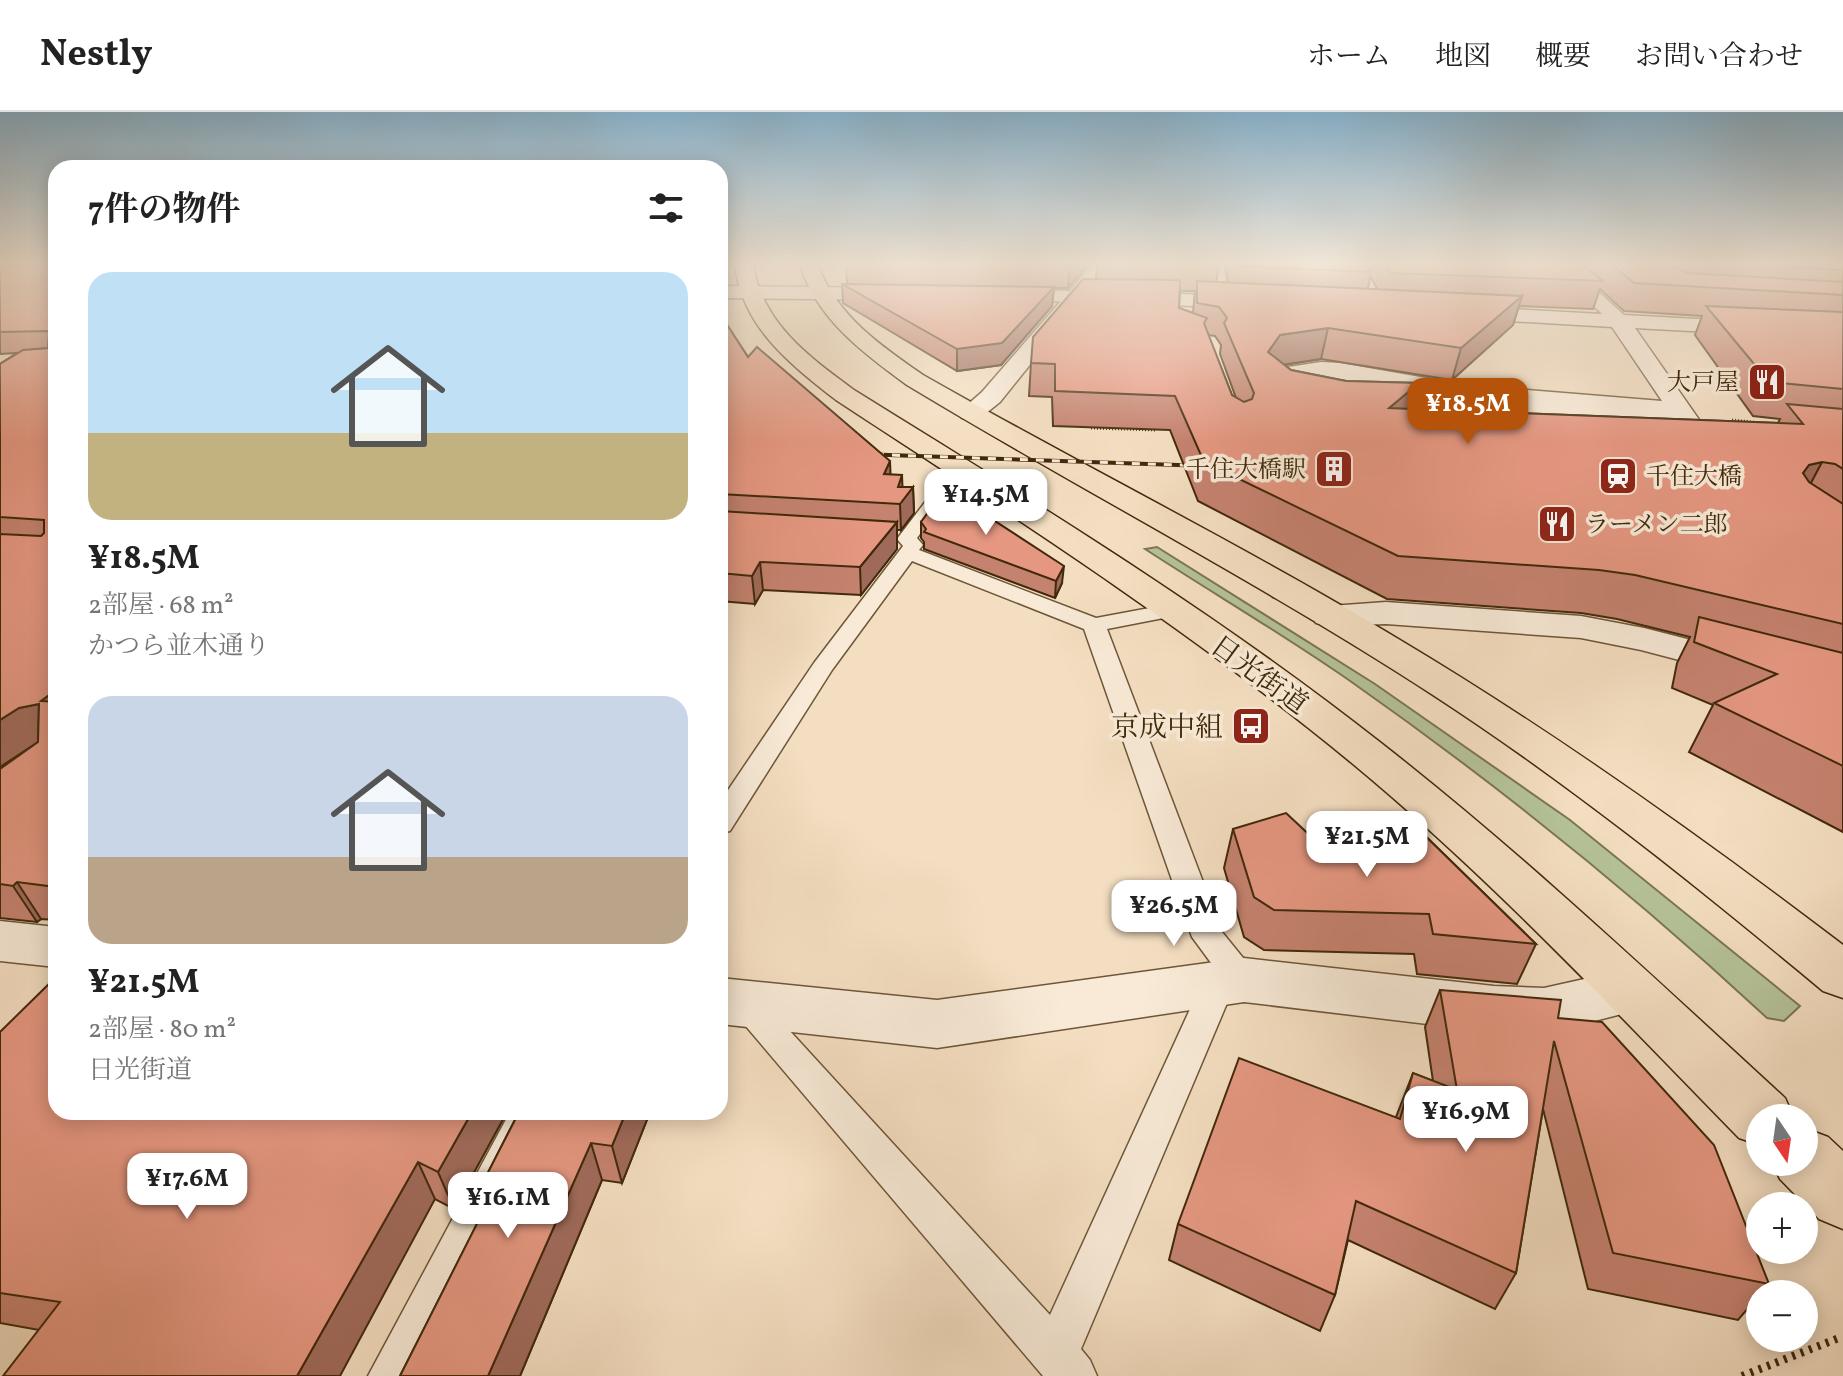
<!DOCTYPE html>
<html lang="ja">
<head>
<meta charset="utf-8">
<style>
  body { margin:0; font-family:Vollkorn,"Noto Serif JP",serif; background:#f6f6f6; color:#222; height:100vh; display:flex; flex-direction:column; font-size:30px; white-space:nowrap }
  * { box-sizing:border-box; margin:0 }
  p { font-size:26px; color:#767676 }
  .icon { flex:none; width:44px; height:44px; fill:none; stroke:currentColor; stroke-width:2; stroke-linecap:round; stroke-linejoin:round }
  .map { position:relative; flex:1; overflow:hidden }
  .details { position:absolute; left:48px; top:48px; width:680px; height:960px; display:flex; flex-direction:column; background:#fff; border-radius:24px; box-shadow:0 4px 20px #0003 }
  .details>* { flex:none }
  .needle { width:52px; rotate:167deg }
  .fabs { position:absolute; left:1746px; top:992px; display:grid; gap:16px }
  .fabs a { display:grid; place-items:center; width:72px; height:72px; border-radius:50%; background:#fff; box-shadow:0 4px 20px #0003; font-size:40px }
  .price { position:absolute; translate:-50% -68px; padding:0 18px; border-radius:16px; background:#fff; color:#222; font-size:26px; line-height:52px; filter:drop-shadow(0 2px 4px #0008) }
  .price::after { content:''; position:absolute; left:50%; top:48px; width:24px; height:18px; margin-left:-12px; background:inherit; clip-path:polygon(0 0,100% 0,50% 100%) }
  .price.active { background:#b45309; color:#fff }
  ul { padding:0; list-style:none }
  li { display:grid; align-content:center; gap:16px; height:424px; padding:0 40px }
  li span { display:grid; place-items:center; height:248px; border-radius:24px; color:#555 }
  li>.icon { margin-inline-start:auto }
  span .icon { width:144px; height:144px; fill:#fffc; stroke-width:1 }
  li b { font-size:34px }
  h2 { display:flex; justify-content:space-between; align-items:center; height:96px; padding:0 40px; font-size:34px }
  header { display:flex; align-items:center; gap:48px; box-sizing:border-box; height:112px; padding:0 40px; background:#fff; border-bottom:2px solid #e0e0e0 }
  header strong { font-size:38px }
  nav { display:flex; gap:44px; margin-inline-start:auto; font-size:28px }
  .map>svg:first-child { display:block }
  .green { fill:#b5c298; stroke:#7b7652; stroke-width:2 }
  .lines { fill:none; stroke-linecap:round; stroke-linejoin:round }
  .service-casing { stroke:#6e5638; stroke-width:3 }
  .minor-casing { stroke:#6e5638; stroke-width:3 }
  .tertiary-casing { stroke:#6e5638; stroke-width:3 }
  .trunk-casing { stroke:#41290b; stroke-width:3 }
  .path-far1 { stroke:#41290b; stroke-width:3; stroke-dasharray:1 2; stroke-linecap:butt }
  .path { stroke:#41290b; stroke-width:8; stroke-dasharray:3 6; stroke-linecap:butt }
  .service { fill:#f8ead7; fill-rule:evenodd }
  .minor { fill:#f8ead7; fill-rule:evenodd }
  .tertiary { fill:#f8ead7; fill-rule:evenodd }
  .trunk { fill:#f4dec1; fill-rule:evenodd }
  .rail-casing { stroke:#41290b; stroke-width:4 }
  .rail { stroke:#f8ead7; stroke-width:3; stroke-dasharray:8; stroke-linecap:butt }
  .wall { fill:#c5826f; stroke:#41290b; stroke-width:2; fill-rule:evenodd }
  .shaded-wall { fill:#a06a5a; stroke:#41290b; stroke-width:2 }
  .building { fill:#e59781; stroke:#41290b; stroke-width:2 }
  .labels { text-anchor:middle; stroke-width:7; stroke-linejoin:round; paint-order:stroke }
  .far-poi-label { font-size:24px; fill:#41290b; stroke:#f8ead7; text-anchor:end }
  .street-label { font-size:28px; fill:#41290b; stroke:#f8ead7 }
  .poi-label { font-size:28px; fill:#41290b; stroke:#f8ead7; text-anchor:end }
</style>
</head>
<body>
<header>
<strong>Nestly</strong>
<nav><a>ホーム</a><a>地図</a><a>概要</a><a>お問い合わせ</a></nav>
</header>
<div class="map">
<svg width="1843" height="1264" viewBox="0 0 1843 1264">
  <rect width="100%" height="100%" fill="#f4dec1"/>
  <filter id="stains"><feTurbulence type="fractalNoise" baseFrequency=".0025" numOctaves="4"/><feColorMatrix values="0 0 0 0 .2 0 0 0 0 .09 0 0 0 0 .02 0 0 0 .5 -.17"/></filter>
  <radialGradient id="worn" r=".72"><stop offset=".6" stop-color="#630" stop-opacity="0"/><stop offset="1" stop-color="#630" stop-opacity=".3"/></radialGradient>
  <path class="green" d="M1157 435 1375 572 1570 708 1800 894 1784 909 1767 906C1637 785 1498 673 1353 571 1286 524 1214 482 1145 437Z"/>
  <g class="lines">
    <defs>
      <g id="service">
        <path d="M1214 153H1224L1229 191 1219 189Z"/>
        <path d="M976 363 982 364 985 368 982 372 941 393 917 426 923 433 919 438 1096 506 1171 492 1182 498 1179 503 1107 517 1222 820 1261 868 1256 877 1244 881 1233 877 1081 1237 1090 1248 1097 1264H1043L727 892 732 882 744 879 756 882 1050 1203 1202 871 1207 862 1217 859 1192 825 1084 517 912 449 832 558 730 719 720 721V690L814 551 900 438 903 434 897 427 900 423 929 385Z"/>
        <path d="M510 1000H549L416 1264H368Z"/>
      </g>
      <g id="minor">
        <path d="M1092 153H1110L1000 290 980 306H962L958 301 982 280Z"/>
        <path d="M1386 490 1581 504 1644 516 1843 567V591L1641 538 1581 526 1386 512 1329 514 1316 511 1311 503 1316 495Z"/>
        <path d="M0 809 56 815V855L0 849Z"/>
        <path d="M1244 846 1494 874 1544 876 1629 857 1649 863 1658 879 1649 895 1544 922 1494 920 1244 890 937 936 720 912V866L937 888Z"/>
      </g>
      <g id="tertiary">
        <path d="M1550 153H1569L1624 203 1843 215V227L1635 216 1700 309 1696 315H1678L1673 308 1339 300 1285 288 1265 272 1275 257 1321 250 1340 251 1466 273 1662 289 1612 215 1458 206 1448 200 1458 194 1602 202ZM1321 264 1481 289C1433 287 1329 294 1290 270Z"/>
        <path d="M720 174 902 176 912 182 902 188 720 186Z"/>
        <path d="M994 177 1253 184 1263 190 1253 196 987 187 984 183 987 179Z"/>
      </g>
      <g id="trunk">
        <path d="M735 153H753C763 212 808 244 854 278 1033 389 1215 500 1381 631 1522 741 1653 865 1785 986L1794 1006H1760V1033L1739 1026C1612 896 1487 762 1347 647 1186 515 1010 402 836 288 790 252 742 215 735 153Z"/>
        <path d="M800 153H818C836 203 881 234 923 263 1081 353 1244 434 1400 528 1554 620 1700 724 1843 833V886L1823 879C1698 775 1570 672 1433 583 1262 472 1081 378 907 273 863 241 817 207 800 153Z"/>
        <path d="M1804 1016 1828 1025 1843 1039V1117L1819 1107 1780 1067 1772 1050H1804Z"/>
      </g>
    </defs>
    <use href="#service" class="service-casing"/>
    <use href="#minor" class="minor-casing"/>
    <use href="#tertiary" class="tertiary-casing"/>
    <use href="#trunk" class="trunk-casing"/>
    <g class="path-far1">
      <path d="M1732 308 1762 311"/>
      <path d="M1091 316 1157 318"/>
    </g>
    <path class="path" d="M1742 1264 1839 1226"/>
    <use href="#service" class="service"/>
    <use href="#minor" class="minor"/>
    <use href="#tertiary" class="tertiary"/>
    <use href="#trunk" class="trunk"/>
    <defs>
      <path id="rail" d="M860 342 1207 354"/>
    </defs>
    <use href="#rail" class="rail-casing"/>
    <use href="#rail" class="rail"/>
  </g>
  <g class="wall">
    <path d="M0 153H56V808L41 807 37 810 0 806V657L38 630 0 655V252L17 241 0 242Z"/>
    <path d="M846 153H1088L1068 176H1054L1052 194 1001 253 957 259 843 191 842 172H847Z"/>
    <path d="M1097 153H1219L1216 170H1228L1225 153H1843V720L1689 640 1713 593 1672 576 1677 551 1690 525 1617 507 1581 501 1387 487 1198 389 1170 318 1053 314 1052 285 1029 284 1031 251 1096 167ZM1370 164 1378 178 1368 177ZM1600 177 1624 199 1702 204 1695 223 1753 304 1780 307 1778 311 1412 297 1419 271 1346 269 1291 258 1284 253 1321 247 1452 268 1513 213 1519 194 1593 197ZM1180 179H1195L1193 201 1179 196ZM1208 223 1215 224 1221 233 1220 242 1236 286 1232 283Z"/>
    <path d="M720 202 748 245 890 363 903 375H913L914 401 901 418H897V437L861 483 763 478 755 492 720 489Z"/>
    <path d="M921 410 1062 471 1055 486 924 437V430L921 426Z"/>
    <path d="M1414 713 1536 832 1517 872 1417 862 1414 842 1264 838 1244 825 1224 756 1233 717 1398 741 1405 739Z"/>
    <path d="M1440 878 1558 906 1769 1172 1738 1208 1588 1177 1543 997 1516 1161 1495 1197 1348 1128 1335 1183 1320 1219 1169 1148 1178 1112 1396 1005 1413 961 1433 969 1425 915Z"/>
    <path d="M0 920 56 1000H507L454 1097 435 1087 39 1218 0 1211Z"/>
    <path d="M519 1000H650L622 1071 602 1068 520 1264H400L485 1096 478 1080Z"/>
  </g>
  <g class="shaded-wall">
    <path d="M1070 153H1088L1068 176Z"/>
    <path d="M1054 175 1052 194 1001 253 957 259V237Z"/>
    <path d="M1522 184 1513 213 1452 268 1461 236Z"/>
    <path d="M1328 216 1321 247 1275 254 1268 240 1280 223Z"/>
    <path d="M1419 271 1410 305 1389 296Z"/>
    <path d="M890 349 891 373 884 362Z"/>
    <path d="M1822 350 1802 388 1803 361 1809 353Z"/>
    <path d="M902 363 903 388 913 375 914 401 901 418 900 392 898 375Z"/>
    <path d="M897 410V437L861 483 860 455Z"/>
    <path d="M760 450 763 478 755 492 752 464Z"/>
    <path d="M1064 454 1062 471 1055 486 1056 469Z"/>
    <path d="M56 578V616L41 589Z"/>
    <path d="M39 592 38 630 0 655V608L19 596Z"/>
    <path d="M17 770 41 807 37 810 13 774Z"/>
    <path d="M472 1000H507L454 1097 438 1060Z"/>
    <path d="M626 1000H650L622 1071 612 1034Z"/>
    <path d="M591 1031 602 1068 520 1264H488Z"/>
    <path d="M418 1050 435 1087 340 1264H297Z"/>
  </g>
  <g class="building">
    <path d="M0 153H56V578L41 589 56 590V775L17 770 13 774 0 772V657L38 630 39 592 19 596 0 608V422L41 424 44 421V408L0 405V252L23 238 48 236 49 219 0 220Z"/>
    <path d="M1235 153H1368L1371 160 1235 154Z"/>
    <path d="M1385 153H1583L1603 169 1391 161Z"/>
    <path d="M1612 153H1672L1687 161 1843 170V183L1634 171Z"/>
    <path d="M1746 153H1843V158Z"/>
    <path d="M1083 167 1180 168 1179 196 1207 206 1204 211 1232 283 1244 290 1252 287 1254 281 1224 211 1227 206 1219 195 1197 191V169L1522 184 1461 236 1328 216 1280 223 1268 240 1291 258 1346 269 1419 271 1389 296 1803 312 1787 292 1843 297V357L1835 352 1822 350 1809 353 1803 361 1809 370 1843 392V512L1635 463 1599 458 1398 444 1204 350 1175 284 1055 279V252L1031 251 1033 225Z"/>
    <path d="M842 172 1054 175 1002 231 957 237Z"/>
    <path d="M1706 194 1843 200V277L1769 270Z"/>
    <path d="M720 202 748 245 757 235 890 349 884 362 902 363 898 375H913L900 392 720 382Z"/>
    <path d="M939 385H958L1064 454 1056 469 924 420 926 417 921 410Z"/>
    <path d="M720 399 897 410 860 455 760 450 752 464 720 461Z"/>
    <path d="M1699 505 1843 541V654L1714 591 1777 562 1694 530Z"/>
    <path d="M1286 701 1317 730 1366 714 1398 741 1418 735 1414 713 1536 832 1433 822 1429 802 1274 798 1254 785 1233 717Z"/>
    <path d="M56 865V1000H472L438 1060 418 1050 297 1264H3L60 1190 0 1181V920Z"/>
    <path d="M1440 878 1561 888 1558 906 1602 910 1714 1033 1769 1172 1613 1141 1554 929 1516 1161 1356 1089 1335 1183 1178 1112 1239 946 1400 1007 1413 961 1457 978Z"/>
    <path d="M519 1000H626L612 1034 591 1031 488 1264H400L490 1086 478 1080Z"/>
  </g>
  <linearGradient id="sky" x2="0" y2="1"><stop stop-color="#89b7d4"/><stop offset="0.46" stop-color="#faf0e3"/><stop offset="1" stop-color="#faf0e3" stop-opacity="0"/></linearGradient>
  <rect width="1843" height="330" fill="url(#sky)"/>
  <defs>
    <symbol id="restaurant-square" viewBox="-11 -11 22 22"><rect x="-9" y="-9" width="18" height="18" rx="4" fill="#8f2418" stroke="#f8ead7"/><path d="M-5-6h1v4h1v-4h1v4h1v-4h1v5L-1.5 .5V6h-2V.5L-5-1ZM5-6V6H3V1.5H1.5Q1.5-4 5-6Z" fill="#fff"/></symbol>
    <symbol id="building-square" viewBox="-11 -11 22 22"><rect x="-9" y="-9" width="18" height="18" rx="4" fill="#8f2418" stroke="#f8ead7"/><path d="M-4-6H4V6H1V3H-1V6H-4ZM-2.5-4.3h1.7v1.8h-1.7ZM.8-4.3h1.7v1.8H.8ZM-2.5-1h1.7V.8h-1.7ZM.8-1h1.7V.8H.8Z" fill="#fff"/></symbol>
    <symbol id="station-square" viewBox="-11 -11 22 22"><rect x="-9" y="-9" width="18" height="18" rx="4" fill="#8f2418" stroke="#f8ead7"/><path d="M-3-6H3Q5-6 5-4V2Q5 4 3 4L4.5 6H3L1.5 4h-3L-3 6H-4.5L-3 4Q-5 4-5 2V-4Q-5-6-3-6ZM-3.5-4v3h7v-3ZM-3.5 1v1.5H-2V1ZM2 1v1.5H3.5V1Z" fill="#fff"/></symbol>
    <symbol id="bus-square" viewBox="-11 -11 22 22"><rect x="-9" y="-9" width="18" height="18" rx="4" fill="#8f2418" stroke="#f8ead7"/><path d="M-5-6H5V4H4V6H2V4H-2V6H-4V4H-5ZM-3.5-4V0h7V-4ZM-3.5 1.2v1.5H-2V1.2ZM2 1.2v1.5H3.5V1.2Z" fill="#fff"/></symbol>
  </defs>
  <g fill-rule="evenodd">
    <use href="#restaurant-square" x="1745" y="248" width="44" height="44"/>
    <use href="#building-square" x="1312" y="335" width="44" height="44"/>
    <use href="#station-square" x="1596" y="342" width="44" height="44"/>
    <use href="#restaurant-square" x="1535" y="390" width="44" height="44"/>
    <use href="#bus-square" x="1229" y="592" width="44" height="44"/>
  </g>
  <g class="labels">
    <g class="far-poi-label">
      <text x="1739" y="278">大戸屋</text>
      <text x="1306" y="365">千住大橋駅</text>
      <text x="1646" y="372" text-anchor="start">千住大橋</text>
      <text x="1585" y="420" text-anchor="start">ラーメン二郎</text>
    </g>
    <g class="street-label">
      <text transform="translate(1260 562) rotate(36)" y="10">日光街道</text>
    </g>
    <g class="poi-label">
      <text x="1223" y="624">京成中組</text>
    </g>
  </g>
  <rect width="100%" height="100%" filter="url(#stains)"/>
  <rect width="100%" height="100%" fill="url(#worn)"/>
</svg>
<div class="fabs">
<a><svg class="needle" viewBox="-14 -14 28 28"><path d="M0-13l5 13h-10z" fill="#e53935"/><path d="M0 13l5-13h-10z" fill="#767676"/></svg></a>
<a>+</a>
<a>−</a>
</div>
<b class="price active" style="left:1468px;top:334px">¥18.5M</b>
<b class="price" style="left:986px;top:425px">¥14.5M</b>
<b class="price" style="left:1367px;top:767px">¥21.5M</b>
<b class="price" style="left:1174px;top:836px">¥26.5M</b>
<b class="price" style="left:1466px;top:1042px">¥16.9M</b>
<b class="price" style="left:187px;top:1109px">¥17.6M</b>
<b class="price" style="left:508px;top:1128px">¥16.1M</b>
<section class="details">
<h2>7件の物件<svg class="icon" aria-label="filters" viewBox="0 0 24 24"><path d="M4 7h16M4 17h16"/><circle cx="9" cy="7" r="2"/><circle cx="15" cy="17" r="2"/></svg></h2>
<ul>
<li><span style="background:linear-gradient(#bfe0f5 65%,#c2b280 0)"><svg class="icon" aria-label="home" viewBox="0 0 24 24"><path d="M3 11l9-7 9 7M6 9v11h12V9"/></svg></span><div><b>¥18.5M</b><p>2部屋 · 68 m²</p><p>かつら並木通り</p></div></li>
<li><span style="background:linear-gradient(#c9d6e8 65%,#b9a48a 0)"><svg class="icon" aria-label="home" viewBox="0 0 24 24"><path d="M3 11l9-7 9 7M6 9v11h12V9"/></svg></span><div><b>¥21.5M</b><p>2部屋 · 80 m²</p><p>日光街道</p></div></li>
</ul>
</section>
</div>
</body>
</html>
